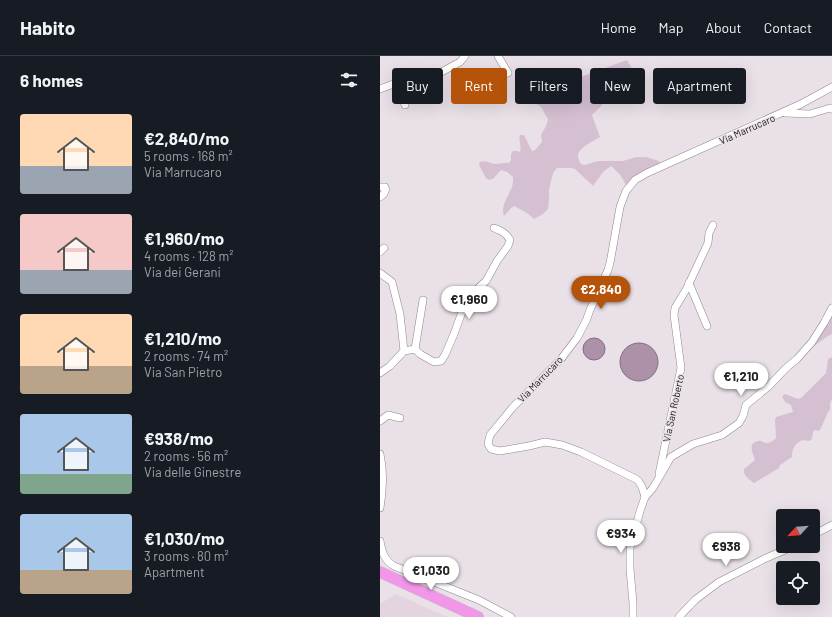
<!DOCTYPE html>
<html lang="en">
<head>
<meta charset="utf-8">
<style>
  body { margin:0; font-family:Barlow,sans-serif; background:#242831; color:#f1f3f6; height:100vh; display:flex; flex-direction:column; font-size:15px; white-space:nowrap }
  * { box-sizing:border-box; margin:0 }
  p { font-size:13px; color:#9ea1a6 }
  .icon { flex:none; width:22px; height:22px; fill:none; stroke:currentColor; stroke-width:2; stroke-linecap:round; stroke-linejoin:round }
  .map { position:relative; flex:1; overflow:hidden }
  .details { display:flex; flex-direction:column; background:#171b24; width:380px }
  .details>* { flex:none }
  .top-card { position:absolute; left:12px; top:12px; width:380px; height:36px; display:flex; gap:8px }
  .needle { width:26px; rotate:244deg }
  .fabs { position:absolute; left:396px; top:453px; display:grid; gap:8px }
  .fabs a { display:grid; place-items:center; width:44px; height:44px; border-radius:4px; background:#171b24; box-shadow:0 4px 16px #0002; font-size:20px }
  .price { position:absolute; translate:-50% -34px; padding:0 9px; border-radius:14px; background:#fff; color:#222; font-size:13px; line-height:26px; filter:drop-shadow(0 1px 2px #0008) }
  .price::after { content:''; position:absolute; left:50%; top:24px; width:12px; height:9px; margin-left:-6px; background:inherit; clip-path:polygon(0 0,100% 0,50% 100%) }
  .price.active { background:#b45309; color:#fff }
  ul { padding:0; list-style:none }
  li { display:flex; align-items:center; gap:12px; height:100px; padding:0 20px }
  li span { display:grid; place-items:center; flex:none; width:112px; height:80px; border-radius:4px; color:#555 }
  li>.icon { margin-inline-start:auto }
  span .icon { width:48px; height:48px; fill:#fffc; stroke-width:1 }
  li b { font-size:17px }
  h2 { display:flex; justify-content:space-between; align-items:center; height:48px; padding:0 20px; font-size:17px }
  .tag { padding:0 14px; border-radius:4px; background:#171b24; box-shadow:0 4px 16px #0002; font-size:14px; line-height:36px }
  .tag.active { background:#b45309; color:#fff }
  header { display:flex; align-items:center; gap:24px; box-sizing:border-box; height:56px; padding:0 20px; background:#171b24; border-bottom:1px solid #363941 }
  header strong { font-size:19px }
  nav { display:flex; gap:22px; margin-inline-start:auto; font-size:14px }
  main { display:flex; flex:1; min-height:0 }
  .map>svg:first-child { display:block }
  .built { fill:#e3d4e0 }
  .green { fill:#d5c0d2 }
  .water { fill:#ad91a9; stroke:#816d7e }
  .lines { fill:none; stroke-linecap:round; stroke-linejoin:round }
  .minor-casing { stroke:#8e868c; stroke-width:8 }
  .highway-casing { stroke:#c3c3c3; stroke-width:12 }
  .minor { stroke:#fff; stroke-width:7 }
  .highway { stroke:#f296e9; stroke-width:11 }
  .labels { text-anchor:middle; stroke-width:3; stroke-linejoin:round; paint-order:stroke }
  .street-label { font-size:10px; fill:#1a181a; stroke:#e9e1e7 }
</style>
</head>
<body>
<header>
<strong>Habito</strong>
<nav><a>Home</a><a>Map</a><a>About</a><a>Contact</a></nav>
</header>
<main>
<section class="details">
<h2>6 homes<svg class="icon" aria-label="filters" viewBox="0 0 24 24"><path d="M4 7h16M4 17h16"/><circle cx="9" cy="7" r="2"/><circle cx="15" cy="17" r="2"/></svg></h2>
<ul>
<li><span style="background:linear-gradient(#ffd9b3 65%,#9aa5b1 0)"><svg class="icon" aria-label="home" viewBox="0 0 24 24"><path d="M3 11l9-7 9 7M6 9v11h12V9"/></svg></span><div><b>€2,840/mo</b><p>5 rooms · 168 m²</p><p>Via Marrucaro</p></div></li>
<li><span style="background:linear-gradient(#f6c9c9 70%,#9aa5b1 0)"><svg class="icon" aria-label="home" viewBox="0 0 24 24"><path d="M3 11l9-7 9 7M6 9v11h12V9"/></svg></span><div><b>€1,960/mo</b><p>4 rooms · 128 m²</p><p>Via dei Gerani</p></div></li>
<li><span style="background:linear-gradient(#ffd9b3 65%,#b9a48a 0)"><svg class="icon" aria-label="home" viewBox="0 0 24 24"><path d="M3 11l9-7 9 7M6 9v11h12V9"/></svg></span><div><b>€1,210/mo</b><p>2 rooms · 74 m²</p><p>Via San Pietro</p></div></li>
<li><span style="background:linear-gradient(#a9c7e8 75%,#7fa58c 0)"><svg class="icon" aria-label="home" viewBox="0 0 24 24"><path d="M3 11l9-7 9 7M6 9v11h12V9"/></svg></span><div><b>€938/mo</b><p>2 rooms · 56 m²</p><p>Via delle Ginestre</p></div></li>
<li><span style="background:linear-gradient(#a9c7e8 70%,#b9a48a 0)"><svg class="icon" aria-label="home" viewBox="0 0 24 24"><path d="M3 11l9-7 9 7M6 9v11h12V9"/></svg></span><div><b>€1,030/mo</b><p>3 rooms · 80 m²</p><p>Apartment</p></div></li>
</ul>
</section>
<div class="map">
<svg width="452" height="561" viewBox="0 0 452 561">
  <rect width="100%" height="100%" fill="#e9e1e7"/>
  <path class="built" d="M16 538 47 552 68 561H0V548Z"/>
  <g class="green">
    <path d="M247 4 252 13C248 23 239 23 230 25L228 28V35L224 42 222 49 212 59 220 81C214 85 197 92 198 101 198 102 200 106 200 107L204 109 208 108 218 105H243L256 101H266L279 105 280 108 253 123 246 129C244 126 243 123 241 120 238 116 234 113 231 110L223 116 213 130 195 113 191 112H177L173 117 169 134V144L168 153 163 158 154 163 147 157 134 150 131 152 124 160C120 150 129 139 132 131 133 128 133 124 133 121L127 116 121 114 113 123 109 124 106 122 99 109 100 106C106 104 109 107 114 108 119 108 124 106 129 107L131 104V98L133 95H137L140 96C142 90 138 85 140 79H144L152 95 155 94 162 86 161 79 166 70 168 63 161 51 155 47 148 45 142 41C143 35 147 34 151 30 152 28 153 27 154 25L172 26 178 24 182 26 194 20 198 21 206 19Z"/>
    <path d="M452 259V278L448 280 430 293Z"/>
    <path d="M452 301V343L450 347V354L448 356 441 372 439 375 435 374 433 376 432 383 429 385 422 384C415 388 412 392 412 401L400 409 399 412 374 427C369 423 363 420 364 413L375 404C373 398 367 387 378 385 381 384 384 387 388 387 391 386 394 384 396 382L395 364 396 361 413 356 411 349 405 346 402 340 405 338 418 343 421 342 446 317 448 303Z"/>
  </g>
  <g class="water">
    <circle cx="214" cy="293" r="11"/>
    <circle cx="259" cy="306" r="19"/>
  </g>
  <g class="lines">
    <defs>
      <g id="minor">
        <path d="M118 0 128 17"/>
        <path d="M0 33 19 26 30 33 24 46 25 49"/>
        <path d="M30 33 80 6 85 0"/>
        <path d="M405 57 430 58 450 52 452 53"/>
        <path d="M0 131H5C7 135 3 139 0 141"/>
        <path d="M0 196 4 192"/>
        <path d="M0 217 12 226 20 258 24 295"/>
        <path d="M309 227 327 270"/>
        <path d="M35 293 43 244"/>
        <path d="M0 317 10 310 24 295 35 293 40 298 54 306 61 305 65 299 74 278 82 256 95 235 106 225 117 205 128 190 130 184C126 177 122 175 114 172"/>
        <path d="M0 365 8 359 20 362"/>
        <path d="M0 398C4 416 3 434 0 452"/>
        <path d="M279 418 301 312 296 274 294 259 295 252 307 232 328 187 329 177 333 169"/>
        <path d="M265 441C263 434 262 427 256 423L201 396 182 389 165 386 149 390 120 395 111 393 108 388 110 379 133 351 181 303 197 282 206 265 210 254 228 214 230 207 240 151 246 135 255 124 267 117 287 108 421 48 452 31"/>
        <path d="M433 479 452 469"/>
        <path d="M0 485C2 496 4 504 14 510L99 544 131 561"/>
        <path d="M253 561V547L250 513V492L260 455 265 441 273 432 291 401 313 388 342 379 359 367 363 360 366 349 389 330 406 312 417 303 432 286 444 267 452 252"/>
        <path d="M299 561 315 544 339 526 384 503 414 490"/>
      </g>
      <path id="highway" d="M0 516 98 561"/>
    </defs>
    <use href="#minor" class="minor-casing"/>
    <use href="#highway" class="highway-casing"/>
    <use href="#minor" class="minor"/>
    <use href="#highway" class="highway"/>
  </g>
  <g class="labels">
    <g class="street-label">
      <text transform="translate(367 73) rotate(-24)" y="4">Via Marrucaro</text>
      <text transform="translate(160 323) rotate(-46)" y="4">Via Marrucaro</text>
      <text transform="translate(293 352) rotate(-78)" y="4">Via San Roberto</text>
    </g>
  </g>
</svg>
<div class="fabs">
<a><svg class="needle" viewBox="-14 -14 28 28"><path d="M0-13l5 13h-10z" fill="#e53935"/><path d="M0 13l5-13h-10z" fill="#9ea1a6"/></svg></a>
<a><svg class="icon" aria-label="locate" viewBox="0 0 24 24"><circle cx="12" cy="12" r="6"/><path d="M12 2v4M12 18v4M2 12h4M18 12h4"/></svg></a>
</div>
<b class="price active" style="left:221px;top:254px">€2,840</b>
<b class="price" style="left:89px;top:264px">€1,960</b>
<b class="price" style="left:361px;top:341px">€1,210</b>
<b class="price" style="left:241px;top:498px">€934</b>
<b class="price" style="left:346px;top:511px">€938</b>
<b class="price" style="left:51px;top:535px">€1,030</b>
<div class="top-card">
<a class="tag">Buy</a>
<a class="tag active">Rent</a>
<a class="tag">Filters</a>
<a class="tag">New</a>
<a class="tag">Apartment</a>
</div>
</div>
</main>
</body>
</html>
